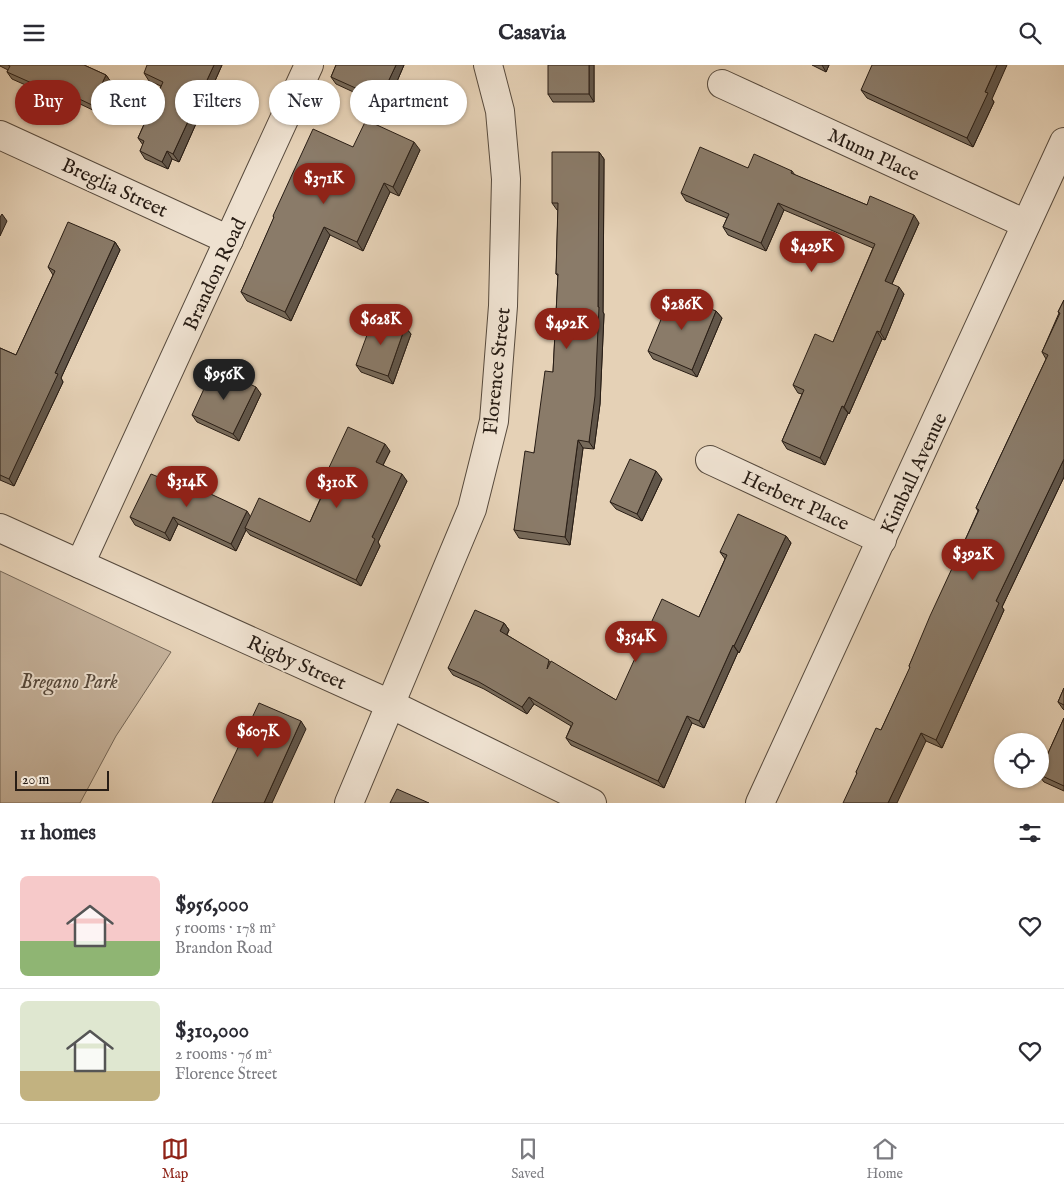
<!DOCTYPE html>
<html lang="en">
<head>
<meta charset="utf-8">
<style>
  body { margin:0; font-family:"IM FELL English",serif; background:#f2f2f3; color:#2b2b33; height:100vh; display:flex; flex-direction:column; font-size:19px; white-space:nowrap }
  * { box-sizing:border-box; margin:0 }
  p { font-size:16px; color:#7c7c81 }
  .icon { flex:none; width:28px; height:28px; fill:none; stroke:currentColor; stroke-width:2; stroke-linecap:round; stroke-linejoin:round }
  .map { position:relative; height:738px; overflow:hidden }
  .sheet { display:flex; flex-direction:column; background:#fff; flex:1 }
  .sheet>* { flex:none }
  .banner { position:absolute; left:15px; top:15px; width:500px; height:45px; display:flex; gap:10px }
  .tools { position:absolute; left:994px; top:668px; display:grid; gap:10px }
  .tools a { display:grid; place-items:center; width:55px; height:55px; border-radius:50%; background:#fff; box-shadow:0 1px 4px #0004; font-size:25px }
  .scale { position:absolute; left:15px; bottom:12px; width:94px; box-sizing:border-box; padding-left:5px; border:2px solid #281d15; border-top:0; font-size:14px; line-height:18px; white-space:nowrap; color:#281d15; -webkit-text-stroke:4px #eee1d0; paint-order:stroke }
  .price { position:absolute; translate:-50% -42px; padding:0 11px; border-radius:18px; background:#8f2418; color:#fff; font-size:16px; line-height:32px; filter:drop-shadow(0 1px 2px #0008) }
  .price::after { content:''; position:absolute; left:50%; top:30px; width:15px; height:11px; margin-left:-8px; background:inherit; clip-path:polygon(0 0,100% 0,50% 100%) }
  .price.selected { background:#222; color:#fff }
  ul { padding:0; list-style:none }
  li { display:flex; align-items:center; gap:15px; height:125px; padding:0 20px }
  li+li { border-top:1px solid #e1e1e2 }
  li span { display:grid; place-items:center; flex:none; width:140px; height:100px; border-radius:8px; color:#555 }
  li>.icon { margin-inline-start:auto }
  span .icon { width:60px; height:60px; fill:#fffc; stroke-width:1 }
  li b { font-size:21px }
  h2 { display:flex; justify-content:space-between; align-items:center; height:60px; padding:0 20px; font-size:21px }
  .tag { padding:0 18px; border-radius:22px; background:#fff; box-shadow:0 1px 4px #0004; font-size:18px; line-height:45px }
  .tag.selected { background:#8f2418; color:#fff }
  header { display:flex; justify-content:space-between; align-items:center; height:65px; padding:0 20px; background:#fff; font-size:22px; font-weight:800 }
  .dock { display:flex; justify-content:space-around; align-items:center; height:70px; border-top:1px solid #e1e1e2; background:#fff; font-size:14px; color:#7c7c81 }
  .dock a { display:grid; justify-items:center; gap:2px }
  .dock .selected { color:#8f2418 }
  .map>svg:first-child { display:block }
  .green { fill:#c5b29b; stroke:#766858 }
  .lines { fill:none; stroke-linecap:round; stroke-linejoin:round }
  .minor-casing { stroke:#574a3d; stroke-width:30 }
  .tertiary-casing { stroke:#574a3d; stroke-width:30 }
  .minor { stroke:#eee1d0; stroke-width:28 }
  .tertiary { stroke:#eee1d0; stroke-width:28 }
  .wall { fill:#776a5a; stroke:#281d15 }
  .shaded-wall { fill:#61564a; stroke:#281d15 }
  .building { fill:#8a7b69; stroke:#281d15 }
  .labels { text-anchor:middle; stroke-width:4; stroke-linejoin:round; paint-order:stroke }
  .street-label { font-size:20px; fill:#281d15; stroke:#eee1d0 }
  .park-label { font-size:20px; font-style:italic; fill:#574a3d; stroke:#eee1d0 }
</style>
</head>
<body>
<header><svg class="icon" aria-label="menu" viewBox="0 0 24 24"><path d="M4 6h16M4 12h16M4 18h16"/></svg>Casavia<svg class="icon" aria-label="search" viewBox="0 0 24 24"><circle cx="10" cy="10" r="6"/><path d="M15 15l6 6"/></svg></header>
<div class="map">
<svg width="1064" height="738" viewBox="0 0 1064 738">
  <rect width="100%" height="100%" fill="#e5d1b6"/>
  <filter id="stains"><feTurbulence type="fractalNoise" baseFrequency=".004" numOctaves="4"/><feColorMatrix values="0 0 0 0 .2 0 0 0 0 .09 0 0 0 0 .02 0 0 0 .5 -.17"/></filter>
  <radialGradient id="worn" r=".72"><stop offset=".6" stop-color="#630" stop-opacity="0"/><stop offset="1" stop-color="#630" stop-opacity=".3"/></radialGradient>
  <path class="green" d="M0 506 171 587 116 671 80 738H0Z"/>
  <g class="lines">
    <defs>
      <g id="minor">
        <path d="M722 19 1026 159"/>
        <path d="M0 70 229 175"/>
        <path d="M710 395 882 475"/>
        <path d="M0 463 390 639 592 738"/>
        <path d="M80 499 309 0"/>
        <path d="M349 738 472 444 494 356 503 241 506 114 500 46 488 0"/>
      </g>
      <path id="tertiary" d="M760 738 1064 77"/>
    </defs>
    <use href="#minor" class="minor-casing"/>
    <use href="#tertiary" class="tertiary-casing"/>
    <use href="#minor" class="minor"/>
    <use href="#tertiary" class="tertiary"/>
  </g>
  <g class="wall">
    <path d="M0 0H84L106 10 111 17 97 47 59 29 57 34 12 14 7 7 8 5 0 1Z"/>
    <path d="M222 0 179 97 172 94 168 104 145 94 140 86 143 80 138 73 161 21 149 16 144 8Z"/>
    <path d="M336 0H404L386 42 336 19 331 12Z"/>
    <path d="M594 0V37H553L548 29Z"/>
    <path d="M812 0H829L826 7Z"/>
    <path d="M861 25 992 34 994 37 973 82 867 33Z"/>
    <path d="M353 82 420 85 399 131 390 127 363 186 330 170 291 256 247 236 241 227 274 153 273 151Z"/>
    <path d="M599 87 604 94 603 247 604 249 600 339 594 384 583 383 570 480 519 473 514 465 534 388 553 307 558 211 556 209 558 145H557L552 138Z"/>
    <path d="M748 103 792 106 795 110 867 140 919 158 892 219 904 229 885 275 882 274 849 349 848 348 825 400 787 384 782 376 802 329 798 328 793 320 833 277 873 183 784 145 766 186 728 170 723 162 727 153 686 136 681 128Z"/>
    <path d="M115 177 120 185 61 313 63 317 14 421 0 415V283L16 290 53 210 48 202Z"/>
    <path d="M1064 235V412L1002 542 1004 545 942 683 926 676 857 709 856 707 881 665 910 603 909 601 978 446 976 443 1046 294 1042 287 1059 248 1058 247Z"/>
    <path d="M716 246 722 253 697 312 653 294 648 286Z"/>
    <path d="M405 262 411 269 393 319 361 307 356 300Z"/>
    <path d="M261 329 239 376 197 357 192 350Z"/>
    <path d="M390 386 383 400 407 416 378 477 380 481 361 521 250 470 246 465 236 486 178 459 170 476 135 460 130 452H250L310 457 329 414 326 409Z"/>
    <path d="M662 414 642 456 616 444 610 437Z"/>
    <path d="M786 471 791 478 739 588 738 587 704 663 692 658 664 723 571 680 566 673 571 661 534 639 527 649 484 624 453 610 448 603 504 558 509 565 507 570 550 597 616 635 699 552 725 494 720 487Z"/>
    <path d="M1064 623V645L1063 644 1058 637Z"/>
    <path d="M1064 653V726L1044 717 1040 712V706Z"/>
  </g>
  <g class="shaded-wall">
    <path d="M214 0H222L179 97 173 89Z"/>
    <path d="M396 0H404L386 42 380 34Z"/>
    <path d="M589 0H594V37L589 29Z"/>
    <path d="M822 0H829L826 7Z"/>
    <path d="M997 0H1007L992 34 994 37 973 82 967 73 985 27Z"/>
    <path d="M106 10 111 17 97 47 92 40Z"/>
    <path d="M54 22 59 29 57 34 52 27Z"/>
    <path d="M414 77 420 85 399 131 393 122Z"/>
    <path d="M167 86 172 94 168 104 162 97Z"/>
    <path d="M599 87 604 94 603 247 604 249 600 339 594 384 589 377 598 242Z"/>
    <path d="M384 118 390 127 363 186 357 177Z"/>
    <path d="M778 138 784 145 766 186 761 178Z"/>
    <path d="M2 149 7 156 0 171V152Z"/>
    <path d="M914 150 919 158 890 223 885 216Z"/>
    <path d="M324 162 330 170 291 256 285 247Z"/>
    <path d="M115 177 120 185 61 313 63 317 14 421 9 414 55 308Z"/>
    <path d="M899 222 904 229 885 275 880 267Z"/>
    <path d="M716 246 722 253 697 312 692 305Z"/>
    <path d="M405 262 411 269 393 319 388 311Z"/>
    <path d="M877 266 882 274 849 349 844 342Z"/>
    <path d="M256 322 261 329 239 376 233 369Z"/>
    <path d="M842 341 848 348 825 400 820 393Z"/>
    <path d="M578 375 583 383 570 480 565 472Z"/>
    <path d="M385 379 390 386 381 404 376 397Z"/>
    <path d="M1064 394V412L1002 542 1004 545 942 683 936 675 996 536Z"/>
    <path d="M656 406 662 414 642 456 637 449Z"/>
    <path d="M402 409 407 416 378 477 380 481 361 521 356 515 372 472Z"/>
    <path d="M247 446 252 454 245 463 246 465 236 486 231 479Z"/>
    <path d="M173 452 178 459 170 476 165 468Z"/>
    <path d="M786 471 791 478 739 588 734 581Z"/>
    <path d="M504 558 509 565 505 573 500 566Z"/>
    <path d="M733 580 738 587 704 663 699 656Z"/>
    <path d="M529 632 534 639 527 649 522 642Z"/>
    <path d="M687 651 692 658 664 723 658 716Z"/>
    <path d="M301 656 306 664 272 738H264Z"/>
    <path d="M921 668 926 676 897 738H888Z"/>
  </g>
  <g class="building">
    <path d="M8 0H84L106 10 92 40 54 22 52 27 7 7 10 1Z"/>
    <path d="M147 0H214L173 89 167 86 162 97 140 86 144 76 138 73 163 17 144 8Z"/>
    <path d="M336 0H396L380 34 331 12Z"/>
    <rect x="548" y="0" width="41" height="29"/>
    <path d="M872 0H997L985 27 988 28 967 73 861 25Z"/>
    <path d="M366 55 414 77 393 122 384 118 357 177 324 162 285 247 241 227 274 152 273 151 313 64 353 82Z"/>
    <path d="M700 82 748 103 754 89 792 106 791 108 867 140 870 131 914 150 885 216 899 222 880 267 877 266 844 342 842 341 820 393 782 376 804 325 793 320 815 269 833 277 875 179 778 138 761 178 723 162 729 149 681 128Z"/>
    <path d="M552 87H599L598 242H599L595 331 589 377 578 375 565 472 514 465 525 386 534 388 545 306 553 307 558 209H556L558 138H552Z"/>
    <path d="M68 157 115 177 55 308 58 309 9 414 0 410V283L16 290 55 206 48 202Z"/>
    <path d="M672 228 716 246 692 305 648 286Z"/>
    <path d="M1064 235V394L996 536 999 538 936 675 921 668 888 738H843L857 708 856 707 876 663 881 665 910 602 909 601 930 551 979 445 976 443 1048 290 1042 287 1060 248 1058 247Z"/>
    <path d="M374 251 405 262 388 311 356 300Z"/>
    <path d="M214 302 256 322 233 369 192 350Z"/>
    <path d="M348 362 385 379 376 397 402 409 372 472 375 474 356 515 245 463 259 433 310 457 331 411 326 409Z"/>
    <path d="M630 394 656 406 637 449 610 437Z"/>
    <path d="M151 409 166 415 168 409 247 446 231 479 173 452 165 468 130 452Z"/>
    <path d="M738 449 786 471 734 581 733 580 699 656 687 651 658 716 566 673 573 658 529 632 522 642 479 617 448 603 475 545 504 558 500 566 549 595 547 604 551 596 616 635 662 534 699 552 727 490 720 487Z"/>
    <path d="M1064 623V640L1058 637Z"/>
    <path d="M259 638 301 656 264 738H212Z"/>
    <path d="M1064 653V721L1040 710V706Z"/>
    <path d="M397 724 429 738H390Z"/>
  </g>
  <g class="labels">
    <g class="street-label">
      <text transform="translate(874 89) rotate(25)" y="7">Munn Place</text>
      <text transform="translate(115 122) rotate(25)" y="7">Breglia Street</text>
      <text transform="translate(214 209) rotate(-65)" y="7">Brandon Road</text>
      <text transform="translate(496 306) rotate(-84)" y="7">Florence Street</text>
      <text transform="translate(913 408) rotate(-65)" y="7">Kimball Avenue</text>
      <text transform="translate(796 435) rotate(25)" y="7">Herbert Place</text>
      <text transform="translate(297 597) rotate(24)" y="7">Rigby Street</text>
    </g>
    <g class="park-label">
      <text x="69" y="623">Bregano Park</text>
    </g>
  </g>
  <rect width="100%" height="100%" filter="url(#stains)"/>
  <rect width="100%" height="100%" fill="url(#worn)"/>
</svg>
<div class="tools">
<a><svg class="icon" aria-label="locate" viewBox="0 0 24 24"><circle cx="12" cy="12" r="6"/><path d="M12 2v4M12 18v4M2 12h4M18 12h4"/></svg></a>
</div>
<div class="scale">20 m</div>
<b class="price" style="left:324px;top:140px">$371K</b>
<b class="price" style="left:812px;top:208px">$429K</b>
<b class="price" style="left:682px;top:266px">$286K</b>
<b class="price" style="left:381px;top:281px">$628K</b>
<b class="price" style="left:567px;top:285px">$492K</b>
<b class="price selected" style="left:224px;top:336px">$956K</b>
<b class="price" style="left:187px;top:443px">$314K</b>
<b class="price" style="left:337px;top:444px">$310K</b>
<b class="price" style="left:973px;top:516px">$392K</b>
<b class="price" style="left:636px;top:598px">$354K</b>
<b class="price" style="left:258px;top:693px">$607K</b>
<div class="banner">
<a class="tag selected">Buy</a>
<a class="tag">Rent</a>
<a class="tag">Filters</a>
<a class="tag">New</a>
<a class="tag">Apartment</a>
</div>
</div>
<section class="sheet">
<h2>11 homes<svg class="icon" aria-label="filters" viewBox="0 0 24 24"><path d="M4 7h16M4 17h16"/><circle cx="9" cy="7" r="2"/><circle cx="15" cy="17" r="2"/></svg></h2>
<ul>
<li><span style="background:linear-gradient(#f6c9c9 65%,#8fb573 0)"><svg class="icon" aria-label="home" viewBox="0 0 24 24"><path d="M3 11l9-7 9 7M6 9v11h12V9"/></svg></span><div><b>$956,000</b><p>5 rooms · 178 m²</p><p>Brandon Road</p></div><svg class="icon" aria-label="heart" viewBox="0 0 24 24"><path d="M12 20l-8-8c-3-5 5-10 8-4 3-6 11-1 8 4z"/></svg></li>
<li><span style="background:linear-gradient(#dfe7d0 70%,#c2b280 0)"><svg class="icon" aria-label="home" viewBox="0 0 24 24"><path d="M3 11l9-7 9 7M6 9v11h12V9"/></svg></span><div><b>$310,000</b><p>2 rooms · 76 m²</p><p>Florence Street</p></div><svg class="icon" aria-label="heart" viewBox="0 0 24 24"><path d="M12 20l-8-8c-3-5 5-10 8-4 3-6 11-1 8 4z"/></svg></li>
</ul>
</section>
<nav class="dock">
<a class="selected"><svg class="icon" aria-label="map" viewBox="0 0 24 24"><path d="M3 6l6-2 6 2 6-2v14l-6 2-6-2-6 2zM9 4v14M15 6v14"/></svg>Map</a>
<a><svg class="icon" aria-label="saved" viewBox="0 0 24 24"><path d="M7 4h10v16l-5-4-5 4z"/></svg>Saved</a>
<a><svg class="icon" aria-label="home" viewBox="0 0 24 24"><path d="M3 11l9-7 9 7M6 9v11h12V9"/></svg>Home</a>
</nav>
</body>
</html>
